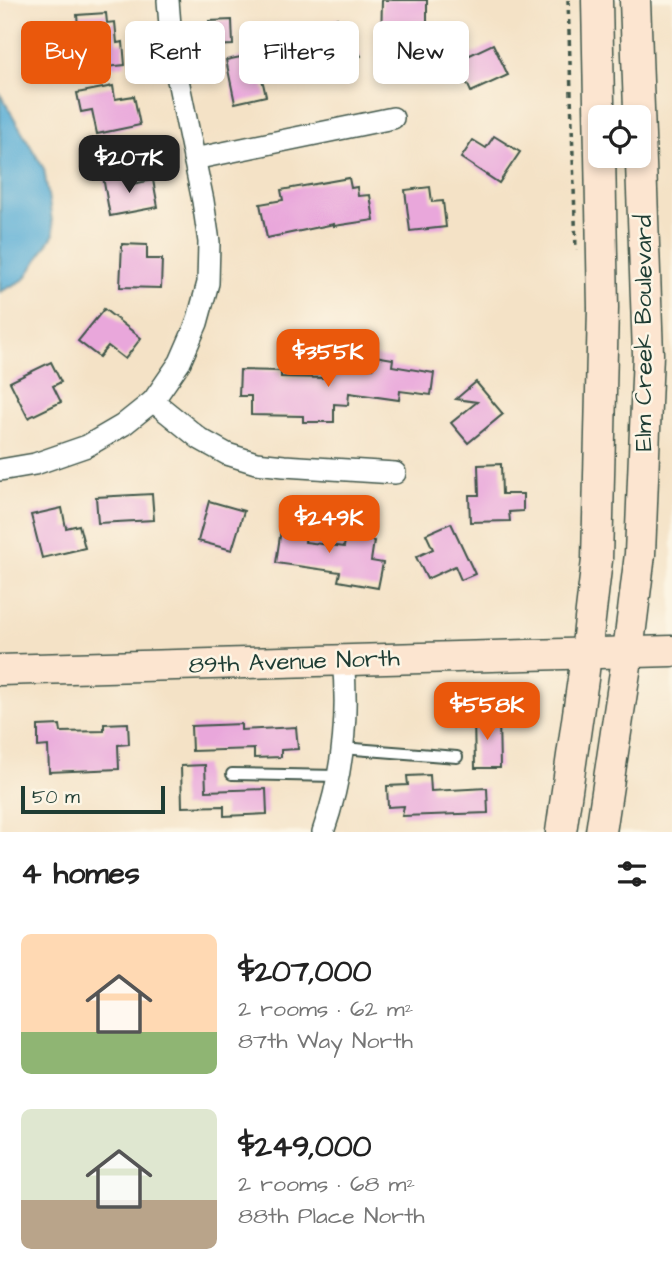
<!DOCTYPE html>
<html lang="en">
<head>
<meta charset="utf-8">
<style>
  body { margin:0; font-family:"Architects Daughter",sans-serif; background:#f6f6f6; color:#222; height:100vh; display:flex; flex-direction:column; font-size:26px; white-space:nowrap }
  * { box-sizing:border-box; margin:0 }
  p { font-size:23px; color:#767676 }
  .icon { flex:none; width:38px; height:38px; fill:none; stroke:currentColor; stroke-width:2; stroke-linecap:round; stroke-linejoin:round }
  .map { position:relative; height:832px; overflow:hidden }
  .panel { display:flex; flex-direction:column; background:#fff; flex:1 }
  .panel>* { flex:none }
  .hud { position:absolute; left:21px; top:21px; width:630px; height:63px; display:flex; gap:14px }
  .controls { position:absolute; left:588px; top:105px; display:grid; gap:14px }
  .controls a { display:grid; place-items:center; width:63px; height:63px; border-radius:10px; background:#fff; box-shadow:0 4px 10px #0003; font-size:35px }
  .scale { position:absolute; left:21px; bottom:18px; width:144px; box-sizing:border-box; padding-left:7px; border:4px solid #1f3d34; border-top:0; font-size:19px; line-height:24px; white-space:nowrap; color:#1f3d34; -webkit-text-stroke:5px #fcf5e5; paint-order:stroke }
  .price { position:absolute; translate:-50% -60px; padding:0 16px; border-radius:14px; background:#ea580c; color:#fff; font-size:23px; line-height:46px; filter:drop-shadow(0 2px 4px #0008) }
  .price::after { content:''; position:absolute; left:50%; top:42px; width:21px; height:16px; margin-left:-10px; background:inherit; clip-path:polygon(0 0,100% 0,50% 100%) }
  .price.active { background:#222; color:#fff }
  ul { padding:0; list-style:none }
  li { display:flex; align-items:center; gap:21px; height:175px; padding:0 21px }
  li span { display:grid; place-items:center; flex:none; width:196px; height:140px; border-radius:10px; color:#555 }
  li>.icon { margin-inline-start:auto }
  span .icon { width:84px; height:84px; fill:#fffc; stroke-width:1 }
  li b { font-size:30px }
  h2 { display:flex; justify-content:space-between; align-items:center; height:84px; padding:0 21px; font-size:30px }
  .chip { padding:0 24px; border-radius:10px; background:#fff; box-shadow:0 4px 10px #0003; font-size:24px; line-height:63px }
  .chip.active { background:#ea580c; color:#fff }
  .map>svg:first-child { display:block }
  .water { fill:#5aaed6; stroke:#3c7685; stroke-width:2 }
  .building { fill:#e9a7db }
  .lines { fill:none; stroke-linecap:round; stroke-linejoin:round }
  .lane-casing { stroke:#3f564a; stroke-width:14 }
  .street-casing { stroke:#3f564a; stroke-width:24 }
  .secondary-casing { stroke:#3f564a; stroke-width:33 }
  .path { stroke:#3f564a; stroke-width:3.5; stroke-dasharray:5 5; stroke-linecap:butt }
  .lane { stroke:#fff; stroke-width:10 }
  .street { stroke:#fff; stroke-width:21 }
  .secondary { stroke:#fce5d0; stroke-width:30 }
  .labels { text-anchor:middle; stroke-width:5; stroke-linejoin:round; paint-order:stroke }
  .street-label { font-size:24px; fill:#1f3d34; stroke:#fcf5e5 }
</style>
</head>
<body>
<div class="map">
<svg width="672" height="832" viewBox="0 0 672 832">
  <rect width="100%" height="100%" fill="#fcf5e5"/>
  <filter id="ink" filterUnits="userSpaceOnUse"><feTurbulence type="fractalNoise" baseFrequency=".0143" numOctaves="2"/><feDisplacementMap in="SourceGraphic" scale="14" xChannelSelector="R" yChannelSelector="G"/><feConvolveMatrix kernelMatrix="1 2 1 2 8 2 1 2 1" color-interpolation-filters="sRGB"/></filter>
  <filter id="wash" filterUnits="userSpaceOnUse"><feTurbulence type="fractalNoise" baseFrequency=".00686" numOctaves="4" result="noise"/><feDisplacementMap in="SourceGraphic" scale="28" xChannelSelector="R" yChannelSelector="G"/><feGaussianBlur stdDeviation="1.57" result="paint"/><feColorMatrix in="noise" values="0 0 0 0 0 0 0 0 0 0 0 0 0 0 0 0 0 1.4 0 .05"/><feComposite in="paint" operator="in"/></filter>
  <g filter="url(#wash)">
    <rect width="100%" height="100%" fill="#f4e2c6"/>
    <path class="water" d="M0 94 44 169 54 234 25 279 0 292Z"/>
    <g id="blocks">
      <g class="building">
        <path d="M382 0H427V25H414V41L381 40Z"/>
        <path d="M106 13 107 23 115 22 117 43 123 42 125 65 106 67V58L83 60 82 45 80 46 77 15Z"/>
        <path d="M337 18 361 56 339 69 332 57 324 62 308 35Z"/>
        <path d="M232 20 233 45 210 46 209 21Z"/>
        <path d="M493 44 508 75 471 92 457 61Z"/>
        <path d="M270 51 275 76 262 79 266 96 235 103 226 60Z"/>
        <path d="M113 86 115 99 134 96 140 125 97 134 92 110 81 112 77 93Z"/>
        <path d="M494 136 520 152 499 183 461 158 473 140 486 148Z"/>
        <path d="M130 172 132 184 153 180 158 207 110 216 103 177Z"/>
        <path d="M349 178 351 188 357 187 358 196 370 195 374 220 334 226V224L267 238 260 204 283 200 281 190Z"/>
        <path d="M430 187 432 202 443 201 446 227 410 231 405 190Z"/>
        <path d="M122 244 147 245V259H162L161 288 120 287Z"/>
        <path d="M104 309 141 338 125 359 108 346 99 357 78 341Z"/>
        <path d="M375 356 393 359 392 366 434 373 431 395 400 391 399 400 349 393 348 405 334 404V422H303V416L251 415V396H239L240 370 281 371V377L328 378V367L373 368Z"/>
        <path d="M51 362 61 382 53 386 61 402 28 418 10 382Z"/>
        <path d="M476 382 503 414 468 443 451 423 477 402 456 399Z"/>
        <path d="M501 464 502 494H523V511L509 512 510 521 470 522 469 495H479L478 465Z"/>
        <path d="M152 494 154 520 98 523 96 497Z"/>
        <path d="M209 501 244 511 232 550 198 541Z"/>
        <path d="M62 508 66 528 79 525 85 548 42 558 31 515Z"/>
        <path d="M283 516 308 520 305 542 344 547 346 536 374 541 371 561 383 563 378 588 338 581 340 572 276 563Z"/>
        <path d="M451 523 475 574 461 580 455 566 427 579 416 557 433 549 426 534Z"/>
        <path d="M474 717H499L500 768H475Z"/>
        <path d="M128 723 129 744 118 745 119 769 49 772 48 746 38 747V726L60 725 61 732 104 731V724Z"/>
        <path d="M241 724V730L296 727 298 749 281 750V757L254 758V749L192 751 191 726Z"/>
        <path d="M205 765 206 791 266 789 267 814 224 816V806L182 807 181 766Z"/>
        <path d="M430 775 431 791 487 788 488 813 402 816 404 806 388 807 387 786 408 785 407 776Z"/>
      </g>
    </g>
  </g>
  <g filter="url(#ink)">
    <use href="#blocks" fill-opacity="0" stroke="#3f564a" stroke-width="2"/>
    <g class="lines">
      <defs>
        <g id="lane">
          <path d="M342 748 457 757"/>
          <path d="M232 774 338 776"/>
        </g>
        <g id="street">
          <path d="M194 159 393 118"/>
          <path d="M153 401 200 439 227 454 256 463 284 466 395 473"/>
          <path d="M0 470 35 464 87 446 123 425 153 401 180 362 197 323 208 283 209 242 203 201 172 51 168 0"/>
          <path d="M323 832C343 775 349 719 343 659"/>
        </g>
        <g id="secondary">
          <path d="M0 670 672 651"/>
          <path d="M561 832 583 679 597 560 603 308 597 0"/>
          <path d="M601 832 628 652 640 554 648 354 635 0"/>
        </g>
      </defs>
      <use href="#lane" class="lane-casing"/>
      <use href="#street" class="street-casing"/>
      <use href="#secondary" class="secondary-casing"/>
      <path class="path" d="M568 0 576 250"/>
      <use href="#lane" class="lane"/>
      <use href="#street" class="street"/>
      <use href="#secondary" class="secondary"/>
    </g>
  </g>
  <g class="labels">
    <g class="street-label">
      <text transform="translate(643 333) rotate(-90)" y="8">Elm Creek Boulevard</text>
      <text transform="translate(294 661) rotate(-2)" y="8">89th Avenue North</text>
    </g>
  </g>
</svg>
<div class="controls">
<a><svg class="icon" aria-label="locate" viewBox="0 0 24 24"><circle cx="12" cy="12" r="6"/><path d="M12 2v4M12 18v4M2 12h4M18 12h4"/></svg></a>
</div>
<div class="scale">50 m</div>
<b class="price active" style="left:129px;top:195px">$207K</b>
<b class="price" style="left:328px;top:389px">$355K</b>
<b class="price" style="left:329px;top:555px">$249K</b>
<b class="price" style="left:487px;top:742px">$558K</b>
<div class="hud">
<a class="chip active">Buy</a>
<a class="chip">Rent</a>
<a class="chip">Filters</a>
<a class="chip">New</a>
</div>
</div>
<section class="panel">
<h2>4 homes<svg class="icon" aria-label="filters" viewBox="0 0 24 24"><path d="M4 7h16M4 17h16"/><circle cx="9" cy="7" r="2"/><circle cx="15" cy="17" r="2"/></svg></h2>
<ul>
<li><span style="background:linear-gradient(#ffd9b3 70%,#8fb573 0)"><svg class="icon" aria-label="home" viewBox="0 0 24 24"><path d="M3 11l9-7 9 7M6 9v11h12V9"/></svg></span><div><b>$207,000</b><p>2 rooms · 62 m²</p><p>87th Way North</p></div></li>
<li><span style="background:linear-gradient(#dfe7d0 65%,#b9a48a 0)"><svg class="icon" aria-label="home" viewBox="0 0 24 24"><path d="M3 11l9-7 9 7M6 9v11h12V9"/></svg></span><div><b>$249,000</b><p>2 rooms · 68 m²</p><p>88th Place North</p></div></li>
</ul>
</section>
</body>
</html>
